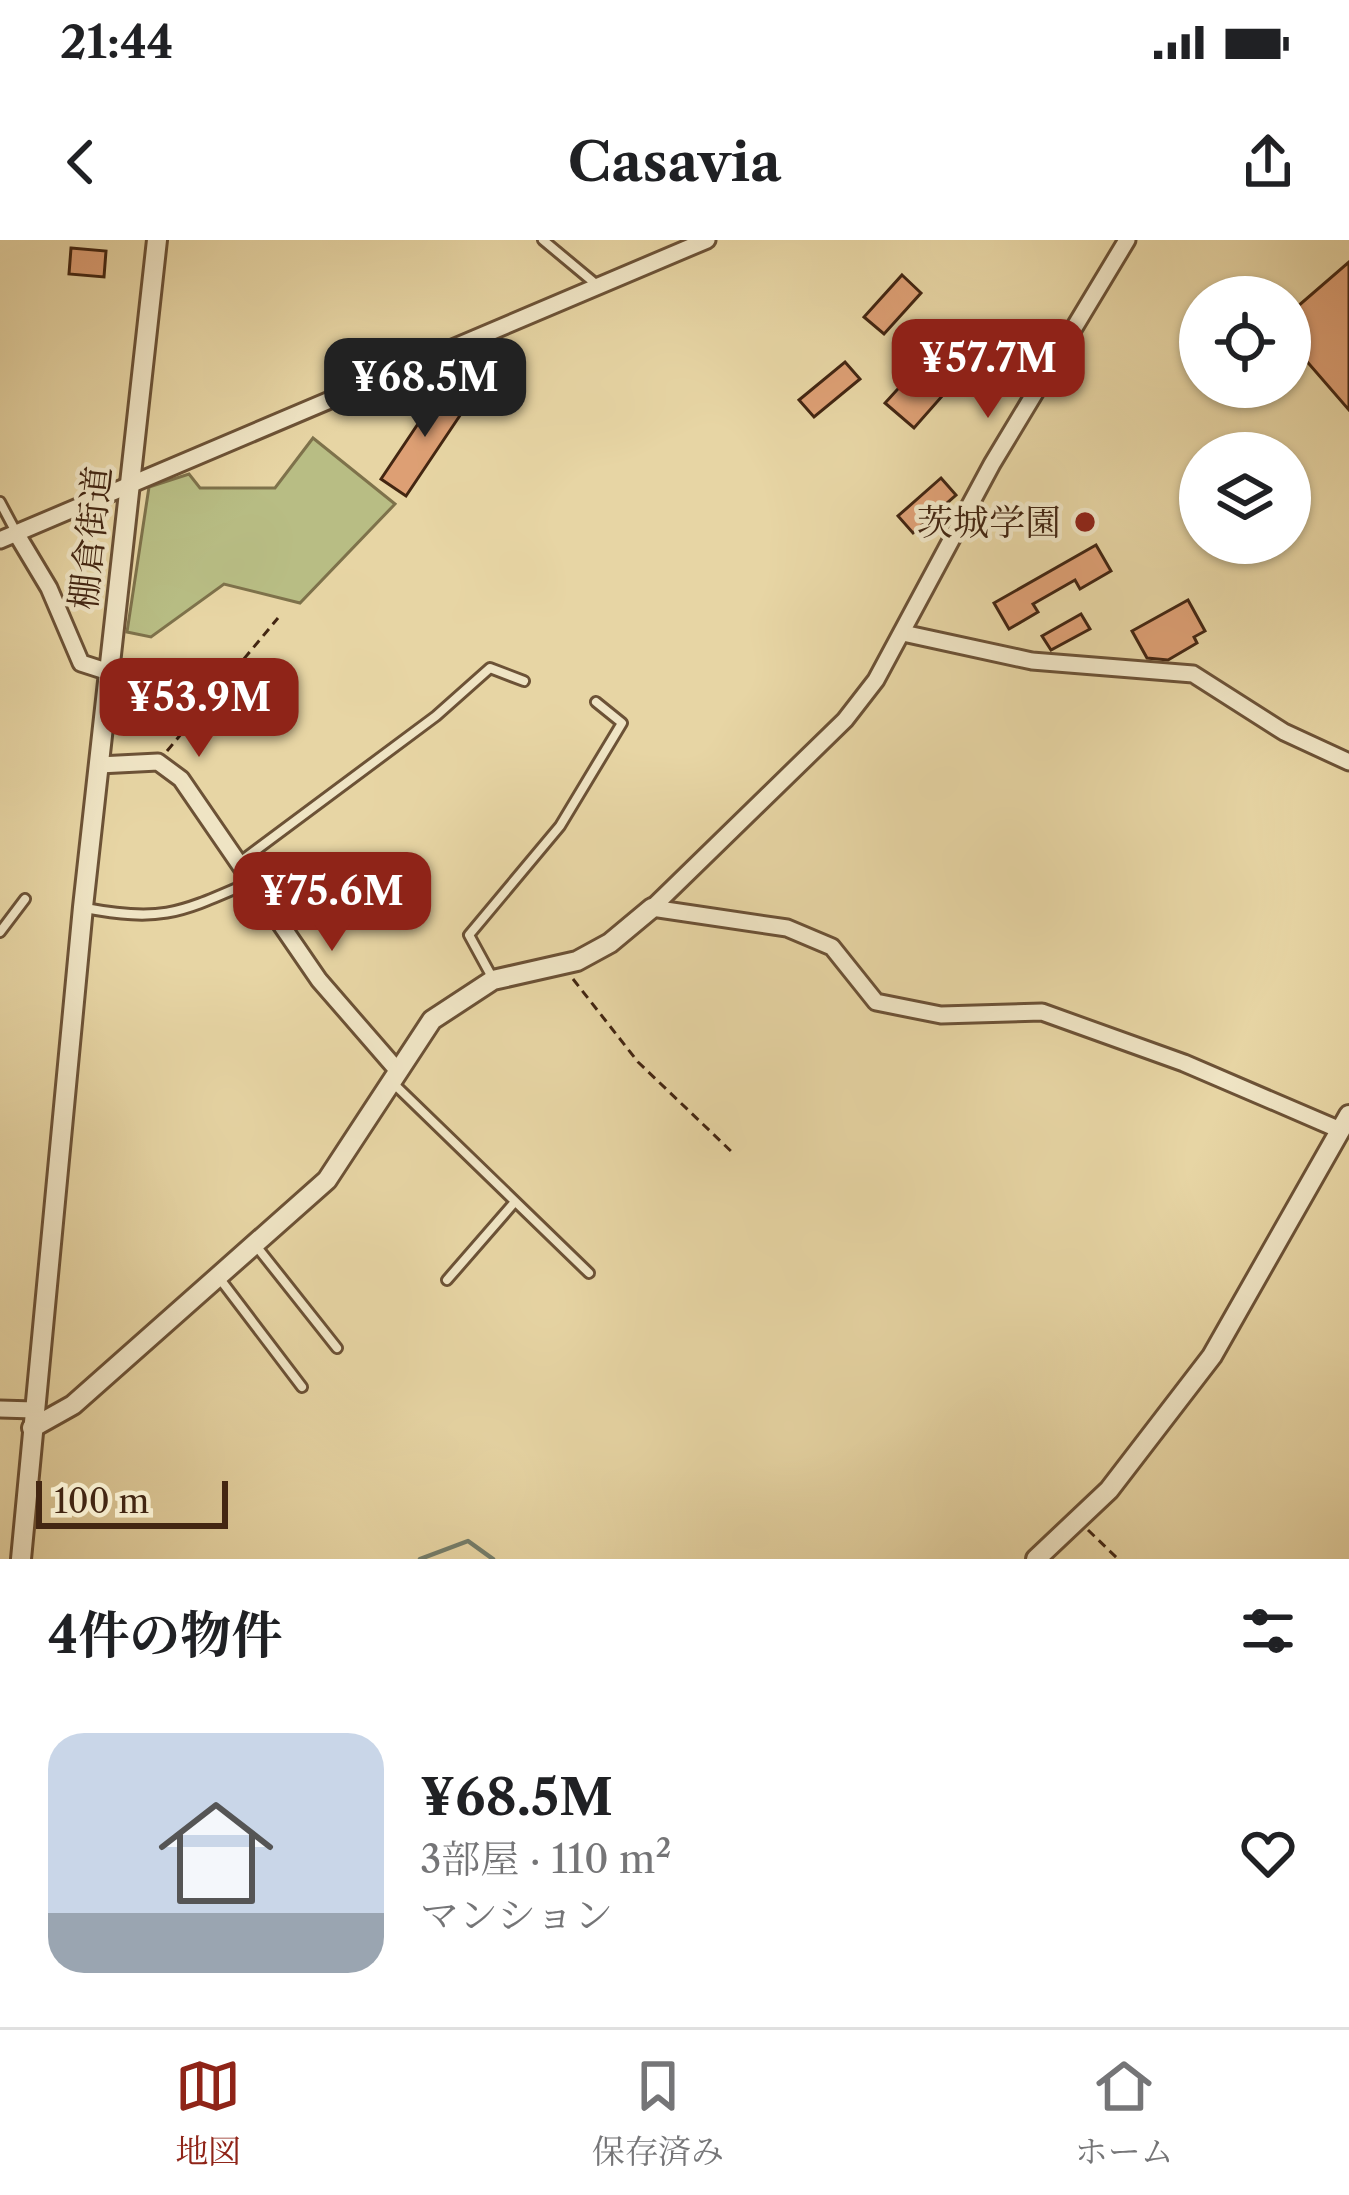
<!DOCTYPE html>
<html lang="ja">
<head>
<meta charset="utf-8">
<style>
  body { margin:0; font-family:"Libre Caslon Text","Noto Serif JP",serif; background:#f6f6f6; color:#202124; height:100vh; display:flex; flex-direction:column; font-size:45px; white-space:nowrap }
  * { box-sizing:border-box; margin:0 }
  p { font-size:39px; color:#757577 }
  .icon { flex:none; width:66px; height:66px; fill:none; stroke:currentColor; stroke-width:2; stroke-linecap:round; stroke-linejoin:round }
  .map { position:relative; height:1319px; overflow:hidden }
  .details { display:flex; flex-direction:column; background:#fff; flex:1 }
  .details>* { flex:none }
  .tools { position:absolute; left:1179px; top:36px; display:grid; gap:24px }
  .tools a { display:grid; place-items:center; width:132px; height:132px; border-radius:50%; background:#fff; box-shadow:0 3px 9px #0004; font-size:60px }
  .scale { position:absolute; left:36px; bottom:30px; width:192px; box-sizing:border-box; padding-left:12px; border:6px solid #432612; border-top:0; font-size:33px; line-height:42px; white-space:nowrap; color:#432612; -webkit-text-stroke:9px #efe4c4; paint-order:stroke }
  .price { position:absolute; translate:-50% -102px; padding:0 27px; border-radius:24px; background:#8f2418; color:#fff; font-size:39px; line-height:78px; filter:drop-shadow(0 3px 6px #0008) }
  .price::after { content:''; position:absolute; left:50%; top:72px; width:36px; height:27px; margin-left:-18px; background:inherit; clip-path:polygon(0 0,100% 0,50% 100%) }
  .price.on { background:#222; color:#fff }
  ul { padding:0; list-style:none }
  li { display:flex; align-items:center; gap:36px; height:300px; padding:0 48px }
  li+li { border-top:3px solid #e0e0e0 }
  li span { display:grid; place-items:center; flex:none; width:336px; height:240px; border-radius:36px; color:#555 }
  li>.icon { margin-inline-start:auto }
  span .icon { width:144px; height:144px; fill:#fffc; stroke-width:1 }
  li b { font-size:51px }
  h2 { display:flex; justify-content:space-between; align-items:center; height:144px; padding:0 48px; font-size:51px }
  .status { display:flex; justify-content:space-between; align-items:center; height:84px; padding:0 60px; background:#fff; direction:ltr }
  .status svg { height:33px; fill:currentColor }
  header { display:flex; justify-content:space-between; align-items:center; height:156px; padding:0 48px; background:#fff; font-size:54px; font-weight:800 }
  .dock { display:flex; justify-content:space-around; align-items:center; height:168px; border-top:3px solid #e0e0e0; background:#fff; font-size:33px; color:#757577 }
  .dock a { display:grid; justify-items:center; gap:6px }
  .dock .on { color:#8f2418 }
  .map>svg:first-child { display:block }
  .green { fill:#b8bd84; stroke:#7e724b; stroke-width:3 }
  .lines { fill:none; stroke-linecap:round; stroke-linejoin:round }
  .stream { stroke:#757e6b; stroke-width:4.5 }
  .building { fill:#dd9f74; stroke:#432612; stroke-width:3 }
  .service-casing { stroke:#6c5236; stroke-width:14 }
  .minor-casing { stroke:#6c5236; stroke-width:21 }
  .tertiary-casing { stroke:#6c5236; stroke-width:24 }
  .path { stroke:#432612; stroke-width:3; stroke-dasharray:9 6; stroke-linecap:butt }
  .service { stroke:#efe4c4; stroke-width:8 }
  .minor { stroke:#efe4c4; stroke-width:15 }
  .tertiary { stroke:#efe4c4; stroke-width:18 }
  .poi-dot { fill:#8f2418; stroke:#efe4c4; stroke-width:4.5 }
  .labels { text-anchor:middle; stroke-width:9; stroke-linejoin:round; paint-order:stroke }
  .poi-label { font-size:36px; fill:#432612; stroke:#efe4c4; text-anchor:end }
  .street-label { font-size:36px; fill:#432612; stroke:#efe4c4 }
</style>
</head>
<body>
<div class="status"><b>21:44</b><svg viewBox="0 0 49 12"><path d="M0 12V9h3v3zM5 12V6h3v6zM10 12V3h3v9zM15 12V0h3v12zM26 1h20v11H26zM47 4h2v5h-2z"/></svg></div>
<header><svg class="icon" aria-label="back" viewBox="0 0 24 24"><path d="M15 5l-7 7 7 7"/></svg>Casavia<svg class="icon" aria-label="share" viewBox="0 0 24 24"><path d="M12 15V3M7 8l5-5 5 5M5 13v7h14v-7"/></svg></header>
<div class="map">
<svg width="1349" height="1319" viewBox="0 0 1349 1319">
  <rect width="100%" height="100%" fill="#e7d5a4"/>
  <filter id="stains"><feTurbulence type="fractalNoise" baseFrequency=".00167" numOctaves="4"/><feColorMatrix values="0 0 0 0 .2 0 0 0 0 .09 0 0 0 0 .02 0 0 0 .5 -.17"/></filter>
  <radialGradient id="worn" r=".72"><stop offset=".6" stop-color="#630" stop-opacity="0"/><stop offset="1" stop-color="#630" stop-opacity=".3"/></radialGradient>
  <path class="green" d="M313 198 395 264 300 363 224 344 151 397 127 392 149 247 189 234 200 248H275Z"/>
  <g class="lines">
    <path class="stream" d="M420 1319 468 1301 493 1319"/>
  </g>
  <g class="building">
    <path d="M71 8 106 11 104 37 69 34Z"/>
    <path d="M1349 22V170L1290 102V73Z"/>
    <path d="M902 35 921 53 884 94 864 77Z"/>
    <path d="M845 122 860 139 814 177 799 160Z"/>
    <path d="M916 129 944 154 914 188 885 163Z"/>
    <path d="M444 145 469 162 406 256 381 239Z"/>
    <path d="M941 238 956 255 913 293 898 276Z"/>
    <path d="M1096 305 1111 331 1080 349 1075 340 1033 364 1038 372 1009 389 994 363Z"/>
    <path d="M1188 360 1205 391 1194 397 1197 403 1168 420 1147 418 1132 391Z"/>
    <path d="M1081 374 1090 389 1051 410 1042 396Z"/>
  </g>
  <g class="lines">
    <defs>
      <g id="service">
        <path d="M543 0 597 45"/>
        <path d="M0 262 16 292"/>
        <path d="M240 622 436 476 490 428 524 441"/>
        <path d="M85 668C164 683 181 672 253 641"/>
        <path d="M0 692 25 659"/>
        <path d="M493 739 469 695 560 586 622 483 596 462"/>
        <path d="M393 843 589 1033"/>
        <path d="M257 1007 337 1108"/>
        <path d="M220 1039 302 1147"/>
        <path d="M447 1040 513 964"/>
      </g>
      <g id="minor">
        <path d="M16 293 49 348 81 423 109 432"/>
        <path d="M0 300 707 0"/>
        <path d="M903 393 1032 421 1193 434 1284 492 1349 522"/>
        <path d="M99 525 158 522 181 539 319 740 398 831"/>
        <path d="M652 668 845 480 876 440 992 224 1127 0"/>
        <path d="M652 668 787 688 832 707 876 762 941 775 1042 772 1184 823 1340 890"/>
        <path d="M0 1169 34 1170"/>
      </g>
      <g id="tertiary">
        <path d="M32 1188 73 1165 327 940 432 780 493 740 577 721 610 703 652 668"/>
        <path d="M21 1319 83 667 157 0"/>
        <path d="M1036 1319 1109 1250 1212 1116 1349 875"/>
      </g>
    </defs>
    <use href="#service" class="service-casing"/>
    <use href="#minor" class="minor-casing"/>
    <use href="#tertiary" class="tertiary-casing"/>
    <g class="path">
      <path d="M167 511 278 378"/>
      <path d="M573 739 638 822 734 914"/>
      <path d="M1088 1290 1118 1319"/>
    </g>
    <use href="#service" class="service"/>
    <use href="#minor" class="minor"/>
    <use href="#tertiary" class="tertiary"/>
  </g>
  <circle class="poi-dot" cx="1085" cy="282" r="12"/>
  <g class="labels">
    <g class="poi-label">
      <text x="1061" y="295">茨城学園</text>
    </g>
    <g class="street-label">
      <text transform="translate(90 298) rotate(-84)" y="13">棚倉街道</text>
    </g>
  </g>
  <rect width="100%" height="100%" filter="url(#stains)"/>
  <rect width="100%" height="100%" fill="url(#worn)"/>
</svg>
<div class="tools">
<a><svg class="icon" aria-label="locate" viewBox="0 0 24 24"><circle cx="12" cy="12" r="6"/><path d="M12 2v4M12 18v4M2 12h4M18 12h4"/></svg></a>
<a><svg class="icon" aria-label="layers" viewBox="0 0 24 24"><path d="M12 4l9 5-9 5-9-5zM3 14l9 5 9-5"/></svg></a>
</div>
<div class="scale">100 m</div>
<b class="price" style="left:988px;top:181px">¥57.7M</b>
<b class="price on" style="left:425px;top:200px">¥68.5M</b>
<b class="price" style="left:199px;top:520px">¥53.9M</b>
<b class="price" style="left:332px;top:714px">¥75.6M</b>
</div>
<section class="details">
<h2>4件の物件<svg class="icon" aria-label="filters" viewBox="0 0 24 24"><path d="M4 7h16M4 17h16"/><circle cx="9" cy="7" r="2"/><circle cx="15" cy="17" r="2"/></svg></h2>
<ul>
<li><span style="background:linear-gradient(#c9d6e8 75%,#9aa5b1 0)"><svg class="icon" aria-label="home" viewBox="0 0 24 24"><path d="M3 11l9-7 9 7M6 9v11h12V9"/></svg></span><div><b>¥68.5M</b><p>3部屋 · 110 m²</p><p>マンション</p></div><svg class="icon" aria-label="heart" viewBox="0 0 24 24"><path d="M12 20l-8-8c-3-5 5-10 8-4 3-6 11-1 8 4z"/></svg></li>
</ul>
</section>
<nav class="dock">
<a class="on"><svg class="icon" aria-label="map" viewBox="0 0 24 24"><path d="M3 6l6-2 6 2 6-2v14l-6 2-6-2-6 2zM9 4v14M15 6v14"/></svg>地図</a>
<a><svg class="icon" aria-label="saved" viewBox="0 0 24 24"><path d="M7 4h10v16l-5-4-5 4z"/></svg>保存済み</a>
<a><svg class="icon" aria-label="home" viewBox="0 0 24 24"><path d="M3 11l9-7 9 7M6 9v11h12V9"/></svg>ホーム</a>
</nav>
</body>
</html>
